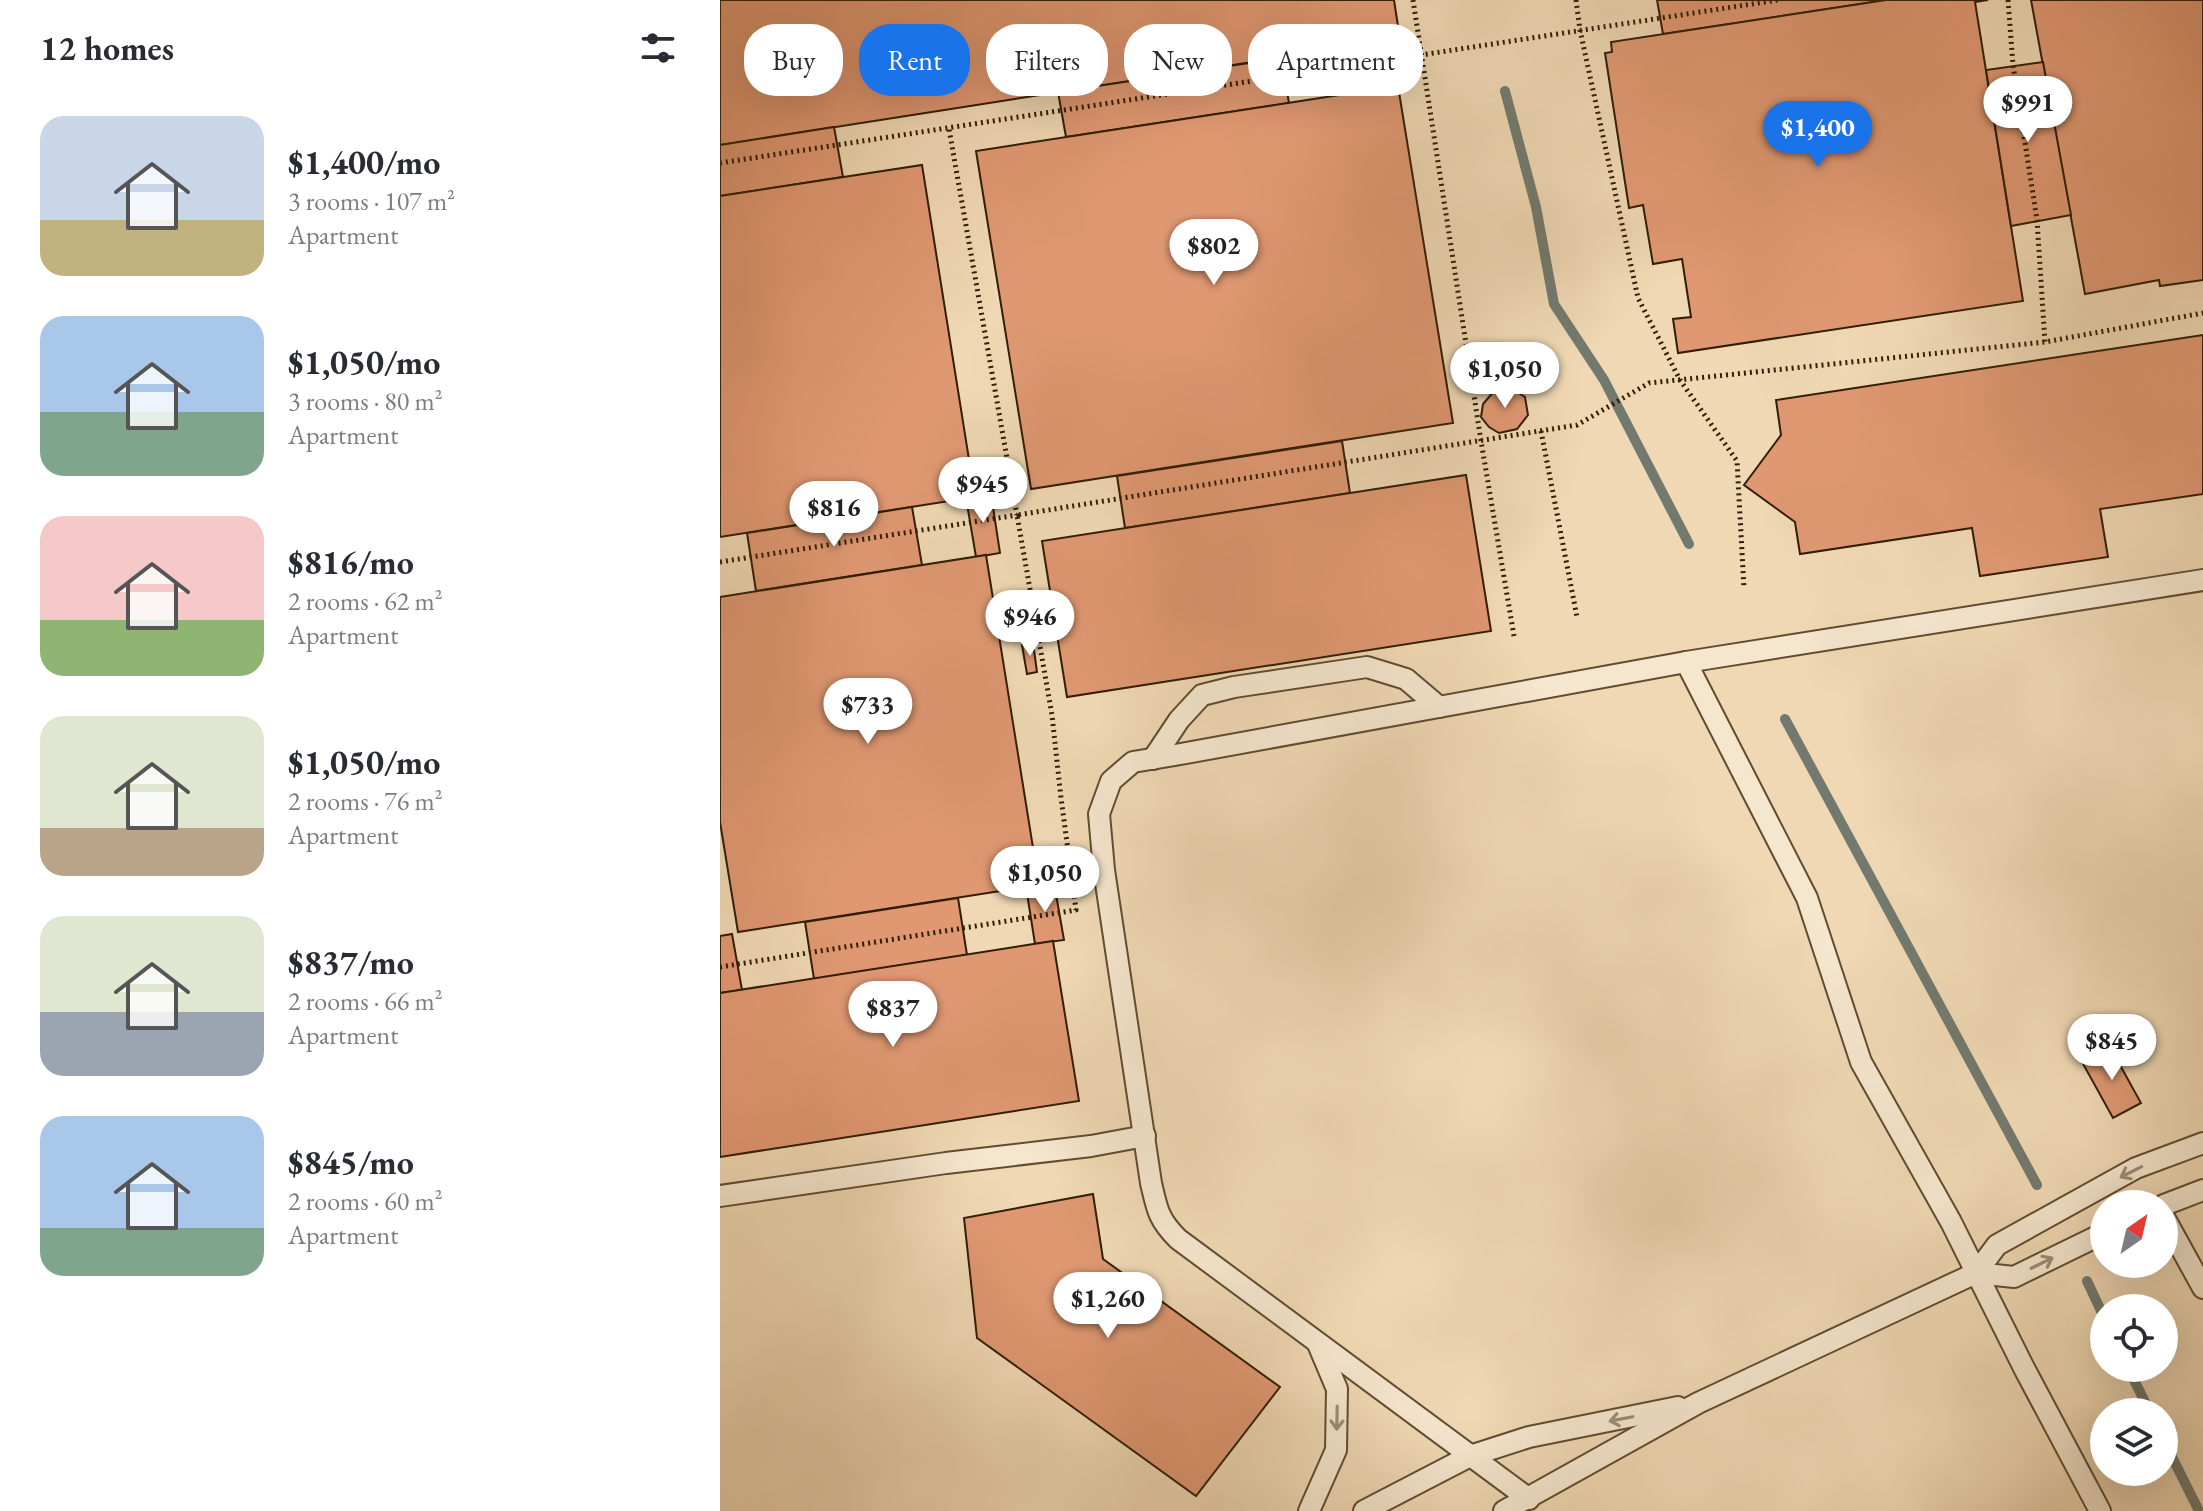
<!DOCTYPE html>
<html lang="en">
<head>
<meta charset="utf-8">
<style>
  body { margin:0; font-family:"EB Garamond",serif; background:#f7f7f7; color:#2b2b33; height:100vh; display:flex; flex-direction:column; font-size:30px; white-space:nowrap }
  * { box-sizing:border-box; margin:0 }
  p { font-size:26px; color:#7c7c81 }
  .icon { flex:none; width:44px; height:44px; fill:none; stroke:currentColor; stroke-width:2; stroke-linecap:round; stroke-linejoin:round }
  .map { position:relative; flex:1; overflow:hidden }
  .sheet { display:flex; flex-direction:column; background:#fff; width:720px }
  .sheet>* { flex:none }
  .guide { position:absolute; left:24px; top:24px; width:760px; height:72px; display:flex; gap:16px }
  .needle { width:52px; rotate:34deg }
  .tools { position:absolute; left:1370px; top:1190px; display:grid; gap:16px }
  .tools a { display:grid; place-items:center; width:88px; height:88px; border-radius:50%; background:#fff; box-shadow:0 8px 32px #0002; font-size:40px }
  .price { position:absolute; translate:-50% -68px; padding:0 18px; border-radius:28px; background:#fff; color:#222; font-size:26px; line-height:52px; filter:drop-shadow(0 2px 4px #0008) }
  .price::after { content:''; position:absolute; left:50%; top:48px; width:24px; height:18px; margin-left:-12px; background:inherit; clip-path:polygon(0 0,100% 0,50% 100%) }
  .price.selected { background:#1a73e8; color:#fff }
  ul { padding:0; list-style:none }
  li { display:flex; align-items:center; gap:24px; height:200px; padding:0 40px }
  li span { display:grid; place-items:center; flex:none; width:224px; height:160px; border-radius:24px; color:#555 }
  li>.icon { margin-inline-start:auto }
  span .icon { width:96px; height:96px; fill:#fffc; stroke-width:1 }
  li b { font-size:34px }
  h2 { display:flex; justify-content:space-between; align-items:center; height:96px; padding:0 40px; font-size:34px }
  .chip { padding:0 28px; border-radius:32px; background:#fff; box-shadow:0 8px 32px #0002; font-size:28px; line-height:72px }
  .chip.selected { background:#1a73e8; color:#fff }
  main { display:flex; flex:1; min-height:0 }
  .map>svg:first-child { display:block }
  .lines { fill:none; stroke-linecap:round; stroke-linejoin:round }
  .stream { stroke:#727a6f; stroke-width:10 }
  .building { fill:#df9872; stroke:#321e05; stroke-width:2 }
  .service-casing { stroke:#614c30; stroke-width:24 }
  .path { stroke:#321e05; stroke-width:5; stroke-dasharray:2 4; stroke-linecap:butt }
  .service { stroke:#f5e6ce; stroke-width:20 }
  .oneway { stroke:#9d8c74 }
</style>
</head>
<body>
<main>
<section class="sheet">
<h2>12 homes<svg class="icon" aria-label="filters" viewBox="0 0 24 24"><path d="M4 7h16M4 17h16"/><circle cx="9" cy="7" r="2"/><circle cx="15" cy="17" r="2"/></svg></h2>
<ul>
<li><span style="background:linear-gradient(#c9d6e8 65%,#c2b280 0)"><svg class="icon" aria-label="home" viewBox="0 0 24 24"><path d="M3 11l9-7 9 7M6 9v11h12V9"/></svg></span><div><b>$1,400/mo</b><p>3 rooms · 107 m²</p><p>Apartment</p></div></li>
<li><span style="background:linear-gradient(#a9c7e8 60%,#7fa58c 0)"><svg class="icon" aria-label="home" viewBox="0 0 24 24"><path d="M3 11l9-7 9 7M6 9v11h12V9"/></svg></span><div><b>$1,050/mo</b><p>3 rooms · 80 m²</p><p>Apartment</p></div></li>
<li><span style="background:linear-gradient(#f6c9c9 65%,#8fb573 0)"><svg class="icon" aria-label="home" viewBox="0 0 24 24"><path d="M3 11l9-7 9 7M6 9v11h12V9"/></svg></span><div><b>$816/mo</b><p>2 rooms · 62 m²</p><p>Apartment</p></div></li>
<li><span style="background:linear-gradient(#dfe7d0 70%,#b9a48a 0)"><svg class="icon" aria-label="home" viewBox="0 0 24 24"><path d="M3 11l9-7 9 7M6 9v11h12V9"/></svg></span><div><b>$1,050/mo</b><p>2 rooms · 76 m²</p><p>Apartment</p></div></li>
<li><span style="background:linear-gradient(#dfe7d0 60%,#9aa5b1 0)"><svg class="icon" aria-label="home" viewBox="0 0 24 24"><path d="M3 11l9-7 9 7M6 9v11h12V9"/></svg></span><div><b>$837/mo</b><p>2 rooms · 66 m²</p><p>Apartment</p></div></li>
<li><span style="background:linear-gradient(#a9c7e8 70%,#7fa58c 0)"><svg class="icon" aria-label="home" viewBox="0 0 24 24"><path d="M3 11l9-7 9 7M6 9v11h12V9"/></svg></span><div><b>$845/mo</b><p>2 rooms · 60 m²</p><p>Apartment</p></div></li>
</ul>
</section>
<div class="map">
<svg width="1483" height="1511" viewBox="0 0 1483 1511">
  <rect width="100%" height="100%" fill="#efd8b3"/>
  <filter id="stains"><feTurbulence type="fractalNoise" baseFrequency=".0025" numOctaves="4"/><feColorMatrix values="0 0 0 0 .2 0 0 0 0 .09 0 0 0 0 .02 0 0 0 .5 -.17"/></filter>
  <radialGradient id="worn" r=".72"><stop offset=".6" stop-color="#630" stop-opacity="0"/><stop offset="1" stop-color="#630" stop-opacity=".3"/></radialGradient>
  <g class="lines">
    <g class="stream">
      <path d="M785 91 816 207 834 304 884 380 969 544"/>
      <path d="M1065 719 1317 1185"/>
      <path d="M1367 1281 1384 1317"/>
      <path d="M1408 1368 1430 1412"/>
      <path d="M1444 1441 1479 1511"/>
    </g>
  </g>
  <g class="building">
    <path d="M0 0H674L680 39 0 145Z"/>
    <path d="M937 0H1166L943 34Z"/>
    <path d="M1166 0H1268L1255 2 1303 301 958 353 953 319 971 317 962 259 933 264 923 205 909 208 885 53 892 52 891 42Z"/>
    <path d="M1311 0H1483V280L1440 286 1439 280 1365 294Z"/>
    <path d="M561 58 569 103 346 137 338 92Z"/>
    <path d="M1323 62 1351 215 1291 226 1266 70Z"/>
    <path d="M678 86 733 423 311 489 256 151Z"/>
    <path d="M114 127 123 177 0 196V145Z"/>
    <path d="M202 165 255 497 0 537V196Z"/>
    <path d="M1483 335V494L1380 509 1388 557 1260 576 1252 528 1080 554 1075 522 1024 485 1061 435 1056 400Z"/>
    <path d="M791 388 805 397 808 415 797 429 779 433 769 427 761 417 763 404 775 390Z"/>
    <path d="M622 441 630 493 405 528 397 476Z"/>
    <path d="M746 475 771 631 347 697 322 541Z"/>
    <path d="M271 494 280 553 256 557 246 498Z"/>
    <path d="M192 507 202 565 36 591 27 533Z"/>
    <path d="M266 555 319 885 18 932 0 822V597Z"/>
    <path d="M313 643 317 672 307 674 302 645Z"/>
    <path d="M334 883 344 940 315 944 306 887Z"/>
    <path d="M238 898 247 955 94 979 85 922Z"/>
    <path d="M12 934 22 990 0 993V936Z"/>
    <path d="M333 941 359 1101 0 1157V993Z"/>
    <path d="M1390 1047 1421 1103 1393 1118 1362 1062Z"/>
    <path d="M373 1194 383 1259 560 1387 476 1496 257 1338 244 1218Z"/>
  </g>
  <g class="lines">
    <defs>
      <g id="service">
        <path d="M966 662 1087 898 1141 1062 1231 1222 1304 1368 1380 1511"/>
        <path d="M433 759 459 720 482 695 514 687 647 667 686 679 719 707"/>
        <path d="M0 1196 226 1163 371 1146 425 1136"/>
        <path d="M1444 1205 1483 1190"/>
        <path d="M1444 1217 1483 1288"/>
        <path d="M1256 1273 1294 1277 1384 1233"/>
        <path d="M809 1499 458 1239C438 1219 437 1209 431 1183L384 870 379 814 391 781 413 762 455 755 966 662 1483 580"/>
        <path d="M589 1511 616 1450 617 1389 598 1344"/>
        <path d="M644 1511 750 1456 809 1437 958 1407"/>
        <path d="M784 1511 978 1403 1256 1273 1277 1245 1416 1168 1483 1143"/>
      </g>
    </defs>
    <use href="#service" class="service-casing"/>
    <g class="path">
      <path d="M693 0 761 441 794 636"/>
      <path d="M856 0 860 30 918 298 960 380 1017 461 1024 589"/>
      <path d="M1288 0 1293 65 1317 220 1325 342"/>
      <path d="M0 163 1058 0"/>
      <path d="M821 431 857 617"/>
      <path d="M0 562 297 515 229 129"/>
      <path d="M0 967 356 910 341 798 332 715 297 515 857 425 929 383 1325 342 1483 313"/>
    </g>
    <use href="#service" class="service"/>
  </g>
  <defs><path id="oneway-shaft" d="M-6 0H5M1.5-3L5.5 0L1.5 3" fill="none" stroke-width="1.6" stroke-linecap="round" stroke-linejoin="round" transform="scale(2)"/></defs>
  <g class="oneway">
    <use href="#oneway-shaft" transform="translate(1411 1172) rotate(153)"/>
    <use href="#oneway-shaft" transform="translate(1322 1263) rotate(-26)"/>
    <use href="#oneway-shaft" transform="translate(617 1418) rotate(91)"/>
    <use href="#oneway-shaft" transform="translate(901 1419) rotate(169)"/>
  </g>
  <rect width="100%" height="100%" filter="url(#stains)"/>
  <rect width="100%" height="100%" fill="url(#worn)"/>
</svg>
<div class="tools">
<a><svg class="needle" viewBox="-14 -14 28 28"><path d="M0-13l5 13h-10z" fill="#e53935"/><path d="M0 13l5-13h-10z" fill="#7c7c81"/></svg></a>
<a><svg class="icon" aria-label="locate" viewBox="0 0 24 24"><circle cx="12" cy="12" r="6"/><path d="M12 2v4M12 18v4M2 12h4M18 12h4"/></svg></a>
<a><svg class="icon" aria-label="layers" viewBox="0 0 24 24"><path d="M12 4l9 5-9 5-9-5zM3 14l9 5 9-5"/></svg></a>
</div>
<b class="price" style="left:1308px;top:144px">$991</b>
<b class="price selected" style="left:1098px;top:169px">$1,400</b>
<b class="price" style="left:494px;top:287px">$802</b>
<b class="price" style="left:785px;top:410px">$1,050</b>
<b class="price" style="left:263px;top:525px">$945</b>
<b class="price" style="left:114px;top:549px">$816</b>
<b class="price" style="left:310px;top:658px">$946</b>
<b class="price" style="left:148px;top:746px">$733</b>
<b class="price" style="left:325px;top:914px">$1,050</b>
<b class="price" style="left:173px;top:1049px">$837</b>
<b class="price" style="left:1392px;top:1082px">$845</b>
<b class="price" style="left:388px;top:1340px">$1,260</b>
<div class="guide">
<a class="chip">Buy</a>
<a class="chip selected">Rent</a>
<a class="chip">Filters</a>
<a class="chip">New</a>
<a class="chip">Apartment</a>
</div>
</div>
</main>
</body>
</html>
